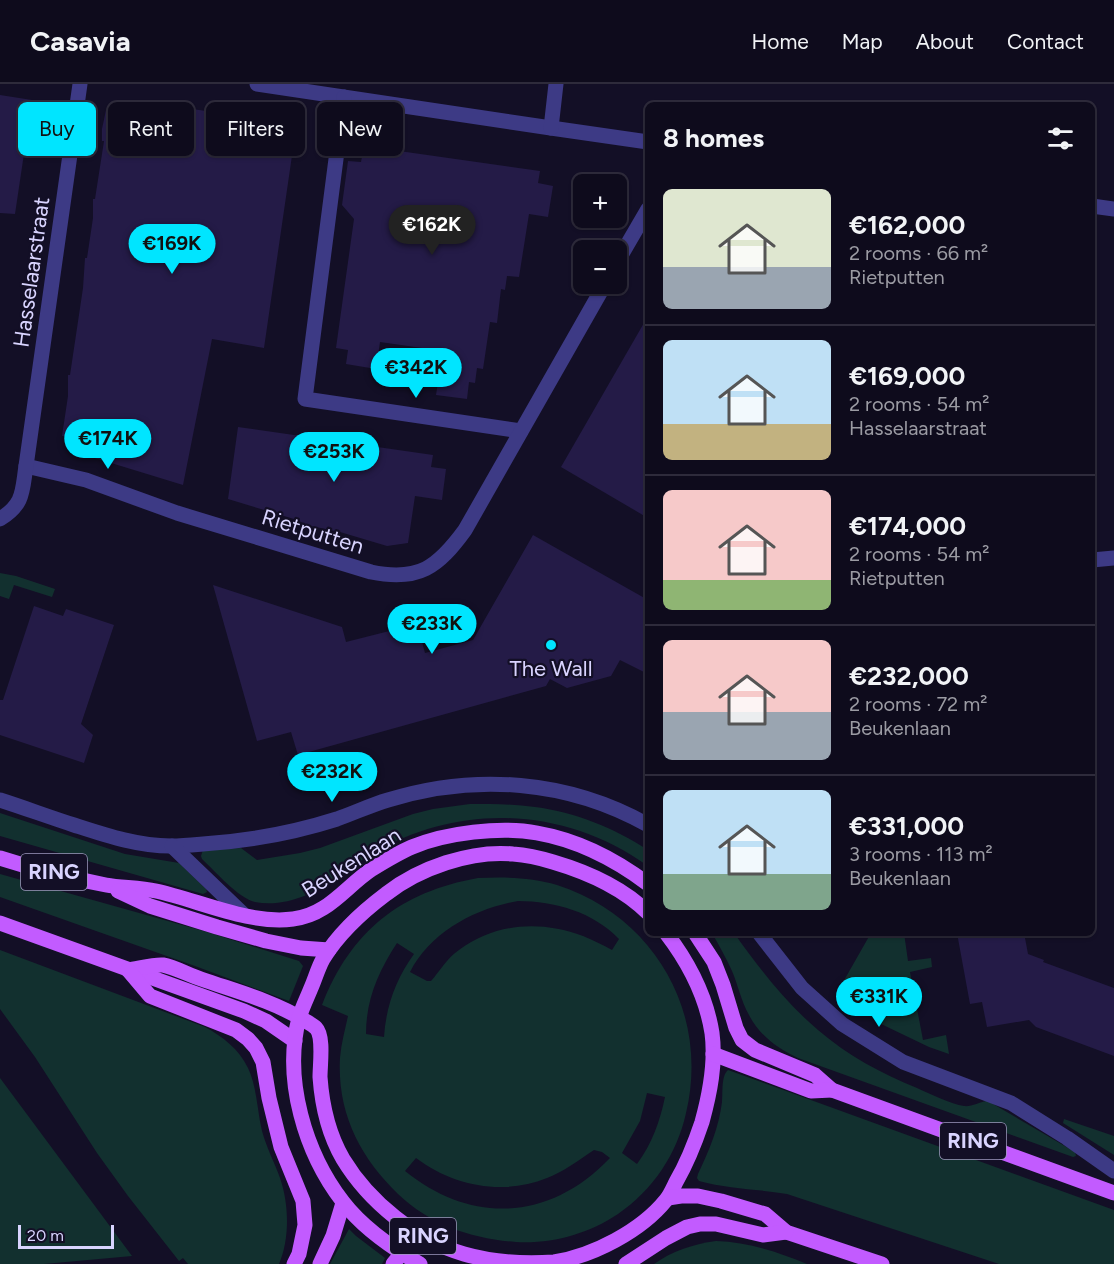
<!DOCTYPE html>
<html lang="en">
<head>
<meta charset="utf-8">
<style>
  body { margin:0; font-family:Figtree,sans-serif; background:#171425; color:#f1f3f6; height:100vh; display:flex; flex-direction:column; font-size:22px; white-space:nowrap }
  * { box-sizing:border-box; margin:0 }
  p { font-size:20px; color:#9b9ba3 }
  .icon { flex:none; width:33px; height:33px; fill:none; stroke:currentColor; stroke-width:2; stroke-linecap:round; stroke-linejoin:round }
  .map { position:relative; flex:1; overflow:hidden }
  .drawer { position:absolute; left:645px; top:18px; width:450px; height:834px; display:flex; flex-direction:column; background:#0e0b1c; border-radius:9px; box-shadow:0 2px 4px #0004,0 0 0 2px #2e2b3b }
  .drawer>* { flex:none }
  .guide { position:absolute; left:18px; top:18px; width:537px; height:54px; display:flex; gap:12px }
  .tools { position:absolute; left:573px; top:90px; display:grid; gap:12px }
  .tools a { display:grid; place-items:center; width:54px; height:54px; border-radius:9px; background:#0e0b1c; box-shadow:0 2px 4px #0004,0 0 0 2px #2e2b3b; font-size:30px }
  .scale { position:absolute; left:18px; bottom:15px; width:96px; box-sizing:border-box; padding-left:6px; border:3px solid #d9d4ff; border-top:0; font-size:16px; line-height:21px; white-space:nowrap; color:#d9d4ff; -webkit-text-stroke:4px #130f26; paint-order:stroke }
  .price { position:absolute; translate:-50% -51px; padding:0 14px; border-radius:21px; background:#00e5ff; color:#111; font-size:20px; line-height:39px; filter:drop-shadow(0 2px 3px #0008) }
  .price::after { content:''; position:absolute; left:50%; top:36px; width:18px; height:14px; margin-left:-9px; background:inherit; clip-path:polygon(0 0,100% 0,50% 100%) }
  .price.selected { background:#222; color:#fff }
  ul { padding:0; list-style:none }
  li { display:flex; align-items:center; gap:18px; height:150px; padding:0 18px }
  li+li { border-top:2px solid #2e2b3b }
  li span { display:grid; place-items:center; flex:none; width:168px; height:120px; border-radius:9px; color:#555 }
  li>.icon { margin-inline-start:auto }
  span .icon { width:72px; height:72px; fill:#fffc; stroke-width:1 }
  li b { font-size:26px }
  h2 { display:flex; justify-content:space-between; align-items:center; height:72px; padding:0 18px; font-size:26px }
  .pill { padding:0 21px; border-radius:9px; background:#0e0b1c; box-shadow:0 2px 4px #0004,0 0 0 2px #2e2b3b; font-size:21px; line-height:54px }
  .pill.selected { background:#00e5ff; color:#111 }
  header { display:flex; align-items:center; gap:36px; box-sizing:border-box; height:84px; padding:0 30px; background:#0e0b1c; border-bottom:2px solid #2e2b3b }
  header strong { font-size:28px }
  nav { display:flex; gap:33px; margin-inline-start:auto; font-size:21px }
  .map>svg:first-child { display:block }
  .green { fill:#12302f; fill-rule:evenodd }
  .building { fill:#241b47 }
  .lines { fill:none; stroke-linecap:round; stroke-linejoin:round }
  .street { stroke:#3d3a85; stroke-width:15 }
  .primary { stroke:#c25bff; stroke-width:15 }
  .poi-dot { fill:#00e5ff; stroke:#130f26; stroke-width:2 }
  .labels { text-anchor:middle; stroke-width:4.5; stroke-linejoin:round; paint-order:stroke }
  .shield { fill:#130f26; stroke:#9e99be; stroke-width:1.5 }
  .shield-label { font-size:21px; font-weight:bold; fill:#d9d4ff }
  .street-label { font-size:22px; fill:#d9d4ff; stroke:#130f26 }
  .poi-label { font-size:22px; fill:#d9d4ff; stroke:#130f26 }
</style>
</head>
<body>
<header>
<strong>Casavia</strong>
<nav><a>Home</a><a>Map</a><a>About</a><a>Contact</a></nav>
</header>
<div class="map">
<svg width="1114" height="1180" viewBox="0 0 1114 1180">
  <rect width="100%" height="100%" fill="#130f26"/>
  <g class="green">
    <path d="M0 489 16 492 55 505 52 513 14 501 9 515 0 512Z"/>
    <path d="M470 720C491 720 513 720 535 723 575 728 614 744 648 766V782C565 723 461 718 373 769 361 776 351 785 340 793 316 809 284 824 255 818 238 814 215 787 202 775L201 772 203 766 241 764 257 776 300 769 320 764 413 730 433 725Z"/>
    <path d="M0 729 125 770 179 779 206 805 207 808 203 810 0 752Z"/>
    <path d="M0 790 207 848 299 877 303 882 289 917 195 882 0 813Z"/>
    <path d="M478 794C505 793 531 793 557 801 654 832 710 929 686 1029 677 1070 653 1106 618 1130 588 1150 552 1160 516 1158 473 1155 430 1141 398 1110 360 1073 337 1029 340 974 341 960 345 946 348 932L322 921C351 847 400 808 478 794ZM518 817C555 817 593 828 619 855L612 866C603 861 593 856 583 852 540 836 496 839 459 866 447 874 440 887 431 897H427L410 888C431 848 474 825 518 817ZM397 859 414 870C396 895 386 922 384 953L366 950C366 916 378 888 397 859ZM647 1009 665 1013C660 1037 652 1060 637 1080L622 1069 640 1037ZM594 1066 602 1068 610 1074C550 1137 472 1141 405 1087L416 1074C453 1102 503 1112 547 1094 563 1088 579 1076 594 1066Z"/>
    <path d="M712 849H734C759 884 785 918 818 946 847 971 882 990 917 1004 930 1010 951 1020 964 1022 971 1023 980 1018 986 1017H988L1075 1068 1076 1072 1073 1073 798 974C778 965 759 951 749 931 741 917 738 901 732 887 726 874 719 861 712 849Z"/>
    <path d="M871 849H904L908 877 931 874 932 883 910 888 923 956 946 951 949 970 929 963 879 939 838 907Z"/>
    <path d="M0 866 205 943C223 953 239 965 248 984 257 1003 257 1026 262 1047 267 1065 274 1077 280 1094 289 1120 290 1154 279 1180H188L183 1174 179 1177 128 1112 97 1069 35 973 0 925Z"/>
    <path d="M728 986 1114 1126V1180H999L787 1110C758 1105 728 1105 699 1097L697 1094 698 1090C709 1067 719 1043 722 1018 723 1008 721 992 728 986Z"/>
    <path d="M0 994 132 1172 44 1180H0Z"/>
    <path d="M1064 1035 1114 1052V1071L1063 1039Z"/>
    <path d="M349 1145 356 1152 385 1174 382 1180H330Z"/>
    <path d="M716 1157C748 1158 778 1168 807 1180H654C672 1167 694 1160 716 1157Z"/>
  </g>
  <g class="building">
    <path d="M0 11 32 16 15 130 0 129Z"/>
    <path d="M130 16 282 38 281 49 295 51 264 264 212 255 183 401 85 371 87 356 62 352 68 312V291H70L83 204 85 174H87L93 134V115H95L104 57H102V45L106 26 128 29Z"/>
    <path d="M364 62 540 87 538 99 553 102 548 133 529 130 519 193 507 192 505 206 501 205 497 239 490 238 483 285 477 284 475 299 469 298 467 315 436 311 443 267 380 258 376 285 346 280 348 266 336 264 354 135 342 121 348 77 361 78Z"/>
    <path d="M648 232V434L561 383Z"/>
    <path d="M238 343 433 371 431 383 446 385 442 416 415 412 408 459 387 462 340 448 306 441 294 435 228 415Z"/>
    <path d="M533 451 648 516V590L620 576 611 592 567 604 550 595 546 602 298 671 291 648 257 657 213 501 342 543 346 558 417 540 425 569 473 556Z"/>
    <path d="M34 522 63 532 66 525 114 541 81 640 93 651 84 679 0 651V616H3Z"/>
    <path d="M957 849H1022L1023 854H1025L1028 870 1044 876 1043 878 1114 904V972L1036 943 1029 936 987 943 982 918 970 920Z"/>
  </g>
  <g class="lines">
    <g class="street">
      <path d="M257 0 551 44 648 58"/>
      <path d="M344 13 305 315 521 347"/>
      <path d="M551 44 556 0"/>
      <path d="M1092 122 1114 125"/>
      <path d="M616 180 648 125"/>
      <path d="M26 382 86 396 177 429 371 488C419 498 438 483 465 446L605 200"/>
      <path d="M0 435C24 420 22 408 26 382L80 0"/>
      <path d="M1092 476 1114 474"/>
      <path d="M0 716C25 724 49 733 74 741 105 751 137 762 171 762 182 762 192 761 203 760 249 757 293 749 337 735 354 729 371 721 388 716 475 689 568 696 648 741"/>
      <path d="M172 762 244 831"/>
      <path d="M759 849 802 904 842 940 903 978 1011 1019 1067 1054 1114 1087"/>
    </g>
    <g class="primary">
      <path d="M0 774C34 785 70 794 106 801 122 804 139 803 156 807 198 816 250 841 293 835 328 831 345 803 372 785 385 777 398 769 412 763 445 749 501 742 537 749 577 756 616 776 648 800"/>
      <path d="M118 807 150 822 217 843 266 857 301 864 329 866"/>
      <path d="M0 839 244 927 266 937 295 957"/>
      <path d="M695 849 714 878 723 901 736 944 742 956 755 966 815 991 832 1006 1114 1109"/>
      <path d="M128 886C137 885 154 880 163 881 174 883 189 891 201 895 235 907 273 917 304 936 307 938 313 941 316 944 324 952 320 981 320 993 322 1021 329 1051 343 1075 369 1118 416 1156 464 1170 492 1178 525 1180 554 1178 593 1172 641 1147 666 1116 670 1111 673 1104 676 1098 687 1079 695 1059 702 1038 710 1009 716 979 712 949 706 911 689 879 666 849"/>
      <path d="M128 886 150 912 236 946 248 955 256 964 263 978 269 1014 281 1063 303 1117 305 1141 299 1170 294 1180"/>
      <path d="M713 970 811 1007 832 1006"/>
      <path d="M668 1114 681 1112H698L721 1117 765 1130 786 1148 882 1180"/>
      <path d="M320 1180 333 1152 343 1119"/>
      <path d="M393 1180 418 1149"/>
      <path d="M420 1180C392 1164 363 1144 343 1118 305 1069 283 995 299 934 302 924 307 914 311 904 315 895 318 884 323 875 339 849 362 828 386 810 419 784 471 766 513 770 527 771 540 774 553 778 587 788 622 803 648 829"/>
      <path d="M626 1180 666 1154 687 1143 700 1140H716L763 1151 786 1148"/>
    </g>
  </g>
  <circle class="poi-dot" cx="551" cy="561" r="6"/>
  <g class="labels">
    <g class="shield">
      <rect x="21" y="770" width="66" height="36" rx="4.5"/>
      <rect x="940" y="1039" width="66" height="36" rx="4.5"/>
      <rect x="390" y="1134" width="66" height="36" rx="4.5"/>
    </g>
    <g class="shield-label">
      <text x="54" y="795">RING</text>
      <text x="973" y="1064">RING</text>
      <text x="423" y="1159">RING</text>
    </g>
    <g class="street-label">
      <text transform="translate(31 188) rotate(-82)" y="8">Hasselaarstraat</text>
      <text transform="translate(313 447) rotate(17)" y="8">Rietputten</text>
      <text transform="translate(351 778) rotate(-32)" y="8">Beukenlaan</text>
    </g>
    <g class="poi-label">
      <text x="551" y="592">The Wall</text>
    </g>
  </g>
</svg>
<div class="tools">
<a>+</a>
<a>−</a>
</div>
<div class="scale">20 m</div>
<b class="price selected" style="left:432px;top:172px">€162K</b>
<b class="price" style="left:172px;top:191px">€169K</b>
<b class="price" style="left:416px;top:315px">€342K</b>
<b class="price" style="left:108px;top:386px">€174K</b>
<b class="price" style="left:334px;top:399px">€253K</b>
<b class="price" style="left:432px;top:571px">€233K</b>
<b class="price" style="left:332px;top:719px">€232K</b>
<b class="price" style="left:879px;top:944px">€331K</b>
<div class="guide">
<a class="pill selected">Buy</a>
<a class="pill">Rent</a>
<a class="pill">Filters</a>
<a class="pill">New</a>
</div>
<section class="drawer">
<h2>8 homes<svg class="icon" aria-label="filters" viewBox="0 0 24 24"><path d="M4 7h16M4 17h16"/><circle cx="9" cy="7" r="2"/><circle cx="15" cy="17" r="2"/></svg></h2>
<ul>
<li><span style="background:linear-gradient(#dfe7d0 65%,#9aa5b1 0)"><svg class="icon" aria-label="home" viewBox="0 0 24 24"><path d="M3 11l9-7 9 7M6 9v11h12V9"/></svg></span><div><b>€162,000</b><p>2 rooms · 66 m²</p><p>Rietputten</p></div></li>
<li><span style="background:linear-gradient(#bfe0f5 70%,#c2b280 0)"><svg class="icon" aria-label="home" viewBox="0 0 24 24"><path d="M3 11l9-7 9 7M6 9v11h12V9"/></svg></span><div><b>€169,000</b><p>2 rooms · 54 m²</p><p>Hasselaarstraat</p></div></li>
<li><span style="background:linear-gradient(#f6c9c9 75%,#8fb573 0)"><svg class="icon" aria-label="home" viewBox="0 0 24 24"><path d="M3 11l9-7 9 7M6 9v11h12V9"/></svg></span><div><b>€174,000</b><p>2 rooms · 54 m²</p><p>Rietputten</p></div></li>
<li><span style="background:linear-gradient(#f6c9c9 60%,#9aa5b1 0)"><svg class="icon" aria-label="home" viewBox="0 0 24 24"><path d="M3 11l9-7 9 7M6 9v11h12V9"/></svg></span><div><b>€232,000</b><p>2 rooms · 72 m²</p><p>Beukenlaan</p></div></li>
<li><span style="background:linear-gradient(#bfe0f5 70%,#7fa58c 0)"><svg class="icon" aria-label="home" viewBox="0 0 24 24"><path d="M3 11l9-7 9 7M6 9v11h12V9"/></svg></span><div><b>€331,000</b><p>3 rooms · 113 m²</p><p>Beukenlaan</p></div></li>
</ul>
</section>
</div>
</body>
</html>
